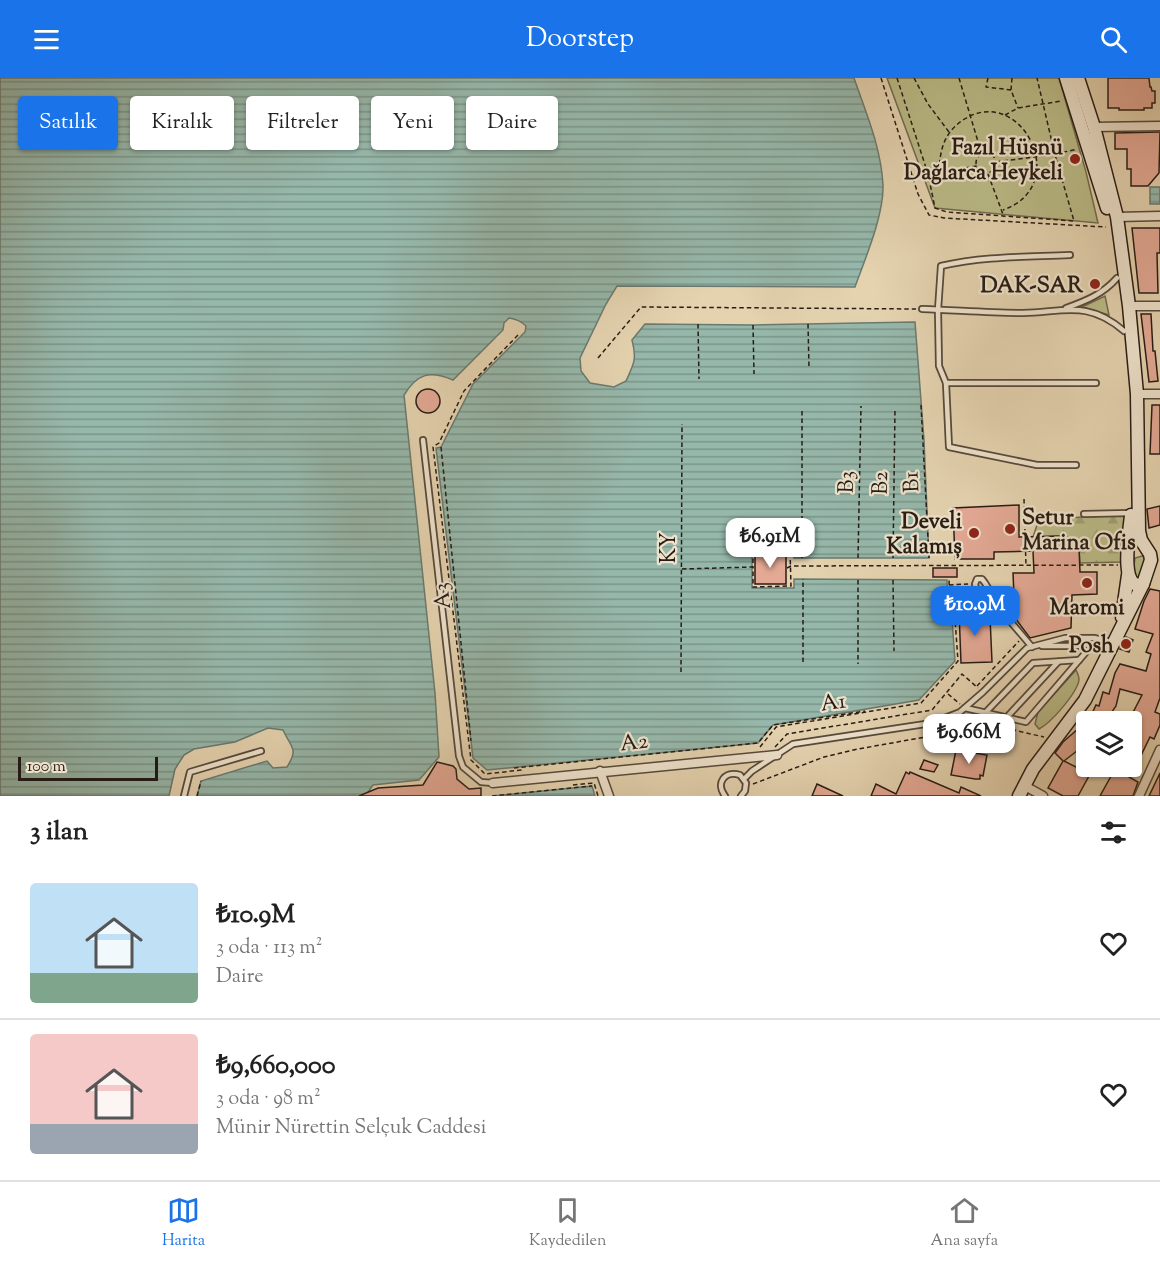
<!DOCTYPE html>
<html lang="tr">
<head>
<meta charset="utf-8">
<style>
  body { margin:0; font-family:"Sorts Mill Goudy",serif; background:#f6f6f6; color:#222; height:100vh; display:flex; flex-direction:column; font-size:22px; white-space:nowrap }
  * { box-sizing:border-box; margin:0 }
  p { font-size:20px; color:#767676 }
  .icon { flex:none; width:33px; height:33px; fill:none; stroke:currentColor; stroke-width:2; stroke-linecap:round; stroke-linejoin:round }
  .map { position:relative; height:718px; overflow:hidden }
  .sheet { display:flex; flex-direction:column; background:#fff; flex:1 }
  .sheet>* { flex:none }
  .banner { position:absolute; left:18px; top:18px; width:600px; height:54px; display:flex; gap:12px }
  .fabs { position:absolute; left:1076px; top:633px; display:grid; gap:12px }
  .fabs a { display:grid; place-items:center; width:66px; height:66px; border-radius:6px; background:#fff; box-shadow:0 2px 4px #0004; font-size:30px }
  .scale { position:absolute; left:18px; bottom:15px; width:140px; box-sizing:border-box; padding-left:6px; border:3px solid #271c14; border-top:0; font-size:16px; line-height:21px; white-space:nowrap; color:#271c14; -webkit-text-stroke:4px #eee2cc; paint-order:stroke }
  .price { position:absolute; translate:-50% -51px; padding:0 14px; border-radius:12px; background:#fff; color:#222; font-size:20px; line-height:39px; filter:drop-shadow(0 2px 3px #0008) }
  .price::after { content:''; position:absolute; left:50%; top:36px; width:18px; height:14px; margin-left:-9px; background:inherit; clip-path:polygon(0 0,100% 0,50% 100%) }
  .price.on { background:#1a73e8; color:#fff }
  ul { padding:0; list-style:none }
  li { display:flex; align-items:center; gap:18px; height:150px; padding:0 30px }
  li+li { border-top:2px solid #e0e0e0 }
  li span { display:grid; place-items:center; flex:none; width:168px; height:120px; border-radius:6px; color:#555 }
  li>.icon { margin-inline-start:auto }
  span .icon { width:72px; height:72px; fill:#fffc; stroke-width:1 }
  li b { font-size:26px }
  h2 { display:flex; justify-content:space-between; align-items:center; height:72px; padding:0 30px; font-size:26px }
  .chip { padding:0 21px; border-radius:6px; background:#fff; box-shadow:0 2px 4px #0004; font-size:21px; line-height:54px }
  .chip.on { background:#1a73e8; color:#fff }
  header { display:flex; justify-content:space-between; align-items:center; height:78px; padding:0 30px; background:#1a73e8; color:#fff; font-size:27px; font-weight:600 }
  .tab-bar { display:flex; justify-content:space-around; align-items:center; height:84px; border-top:2px solid #e0e0e0; background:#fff; font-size:16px; color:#767676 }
  .tab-bar a { display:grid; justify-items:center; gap:3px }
  .tab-bar .on { color:#1a73e8 }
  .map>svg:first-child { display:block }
  .green { fill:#babb87; stroke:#706c4e; stroke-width:1.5 }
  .forest { fill:url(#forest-firs); stroke:#706c4e; stroke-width:1.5 }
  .water { fill:url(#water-rules); stroke:#6a7a6f; stroke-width:1.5 }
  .building { fill:#e4a995; stroke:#271c14; stroke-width:1.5 }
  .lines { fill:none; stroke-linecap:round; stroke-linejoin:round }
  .lane-casing { stroke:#564a3b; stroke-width:8 }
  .street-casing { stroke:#564a3b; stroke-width:11 }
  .secondary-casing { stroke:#271c14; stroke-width:15 }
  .path { stroke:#271c14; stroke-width:1.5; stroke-dasharray:4.5 3; stroke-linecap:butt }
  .lane { stroke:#eee2cc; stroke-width:4.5 }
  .street { stroke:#eee2cc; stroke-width:8 }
  .secondary { stroke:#eee2cc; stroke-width:12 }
  .poi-dot { fill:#8f2418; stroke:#eee2cc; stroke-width:2 }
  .labels { text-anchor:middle; stroke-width:4.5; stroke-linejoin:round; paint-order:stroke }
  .poi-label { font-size:22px; font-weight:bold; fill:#271c14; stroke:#eee2cc; text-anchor:end }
  .street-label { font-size:22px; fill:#271c14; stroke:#eee2cc }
</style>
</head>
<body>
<header><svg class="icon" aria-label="menu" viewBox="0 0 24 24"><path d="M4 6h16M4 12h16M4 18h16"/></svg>Doorstep<svg class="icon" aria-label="search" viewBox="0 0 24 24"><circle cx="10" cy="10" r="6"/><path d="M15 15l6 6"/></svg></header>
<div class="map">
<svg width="1160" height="718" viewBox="0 0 1160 718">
  <defs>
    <pattern id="forest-firs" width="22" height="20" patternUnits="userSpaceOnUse" patternTransform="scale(1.5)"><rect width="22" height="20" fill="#babb87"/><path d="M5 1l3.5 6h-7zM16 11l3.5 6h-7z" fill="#a0a074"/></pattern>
    <pattern id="water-rules" width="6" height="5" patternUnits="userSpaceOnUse" patternTransform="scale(1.5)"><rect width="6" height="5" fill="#96b8ab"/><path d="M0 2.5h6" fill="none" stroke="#7a958a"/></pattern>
  </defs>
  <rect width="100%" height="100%" fill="#e5d3b0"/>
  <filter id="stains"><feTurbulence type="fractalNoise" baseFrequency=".00333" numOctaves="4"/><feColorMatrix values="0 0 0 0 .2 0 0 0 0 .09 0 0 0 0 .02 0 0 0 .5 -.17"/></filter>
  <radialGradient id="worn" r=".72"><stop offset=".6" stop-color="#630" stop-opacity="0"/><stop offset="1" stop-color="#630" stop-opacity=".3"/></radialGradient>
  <g class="green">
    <path d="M887 0H1059L1086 94 1098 145 935 130Z"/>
    <path d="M1105 218 1109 237 1082 229Z"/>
    <path d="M1142 478 1145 480 1140 499 1138 500 1133 494 1135 480Z"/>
    <path d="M1076 592C1078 596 1079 598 1079 602 1077 615 1051 645 1039 651L1035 646 1038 634Z"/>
  </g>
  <path class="forest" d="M1125 437 1123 484 1080 485 1079 470 1062 471V458L1033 459 1037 447 1064 440Z"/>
  <g class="water">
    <path d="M0 0H854C866 35 881 69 883 107 884 137 865 181 855 209L617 208 606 226 580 280 581 293 590 305 614 309 626 303C634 286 637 281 632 262L645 246 753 247 915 244 924 362 929 480H794L793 470 752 469V510H794V501L947 502 948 540 952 542 955 583 919 622 773 647 758 665 487 692 473 680 436 370 441 369 473 306 525 254 526 248C521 243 517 241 509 240L504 245 503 252 453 302C429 292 417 296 404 317L435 615 439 679 419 702 373 707 368 714 367 718H197L201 703 267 683 273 690 287 689C299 670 291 670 283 652L268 650 235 664 194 671 184 677 175 691 169 718H0Z"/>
    <rect x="1150" y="109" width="10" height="17"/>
    <path d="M592 708 595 718H492Z"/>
  </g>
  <g class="building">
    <path d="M1108 0H1149L1150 9H1151L1152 13H1155V25H1152V30H1144V32H1119V30H1108Z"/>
    <path d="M1160 54 1159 95 1148 108H1131V91H1127V71H1115V55Z"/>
    <path d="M1132 150H1160V175H1157L1158 215H1139Z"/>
    <path d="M1141 236H1151L1153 273H1155L1158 303 1149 304Z"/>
    <circle cx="428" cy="323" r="12"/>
    <path d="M1152 327H1160V376H1150Z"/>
    <path d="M1019 427V459L1062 458V471L1079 470 1080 494H1097V516L1072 517 1071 550 1030 560 1015 540 1013 495H1034L1033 473 994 474V481H955L953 430Z"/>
    <path d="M1160 428V447L1149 450 1147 431Z"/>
    <rect x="755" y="476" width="31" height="30"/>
    <rect x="933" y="490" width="24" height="9"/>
    <path d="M1150 511 1160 513V620L1155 634 1160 636V647L1154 661 1150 659 1131 698V644H1128L1142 617 1120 611 1116 628 1105 644H1088L1096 627 1099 628 1103 614 1109 616 1115 595 1120 586 1146 593 1151 576 1146 574 1153 556 1135 551 1144 523Z"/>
    <path d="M959 533H975L990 539 992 584 961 585Z"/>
    <path d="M1126 559 1133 562 1129 574 1120 571Z"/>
    <path d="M1086 644V666L1064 683 1090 696 1078 718H1063L1048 710 1063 683 1055 675 1063 664Z"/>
    <path d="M956 672 987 677 983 698 980 697V701H975L951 697Z"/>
    <path d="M924 682 938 687 934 694 920 691Z"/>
    <path d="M437 684 453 688 456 691 457 701 469 711 481 710V718H359L378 710 423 707Z"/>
    <path d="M1115 691 1138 704 1133 718H1100Z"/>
    <path d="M906 694 909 696 910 694 959 715 961 709 981 718H871L876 706 896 716Z"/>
    <path d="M1160 695V718H1149Z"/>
    <path d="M817 706 843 718H812Z"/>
  </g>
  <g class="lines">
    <defs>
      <g id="lane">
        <path d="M1070 177C1026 179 983 178 941 188L938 232 939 288 946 305H1096"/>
        <path d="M1066 230C1086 223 1103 216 1117 200"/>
        <path d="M922 231C955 232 989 235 1023 235 1065 234 1088 222 1124 253"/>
        <path d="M946 305 949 369 1037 387H1076"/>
        <path d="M423 362 459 678 463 689 481 704 493 705"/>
        <path d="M1084 436 1130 435"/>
        <path d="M1004 536 985 505 982 501H977L975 506 976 510 1004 536 1032 569"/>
        <path d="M1042 568H1076L1105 564"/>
        <path d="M965 630 1026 644 1093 566"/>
        <path d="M986 634 1033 585 1079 582"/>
        <path d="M1007 639 1058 584"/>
        <path d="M744 701 752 693 793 666 932 645 960 634 983 614 1027 570 1065 560H1094L1107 563"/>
        <path d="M184 718 190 694 261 673"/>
        <path d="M725 718C715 705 725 692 740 697L746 705 745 713 741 718"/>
      </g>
      <g id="street">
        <path d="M1094 49 1160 48"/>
        <path d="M1117 139 1160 138"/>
        <path d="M1129 228H1160"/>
        <path d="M1137 316H1160"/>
        <path d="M600 693 609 718"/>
        <path d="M493 705 777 677"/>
        <path d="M1025 708 1043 718"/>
        <path d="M1139 718 1160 672"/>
      </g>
      <g id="secondary">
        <path d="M1066 0 1107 130"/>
        <path d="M1131 437C1130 451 1118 515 1143 506"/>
        <path d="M1122 539 1128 497"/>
        <path d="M1019 718 1033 691 1085 622 1143 506 1151 482 1150 476 1141 462 1139 453 1137 316 1129 228 1117 139 1094 49 1078 0"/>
      </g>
    </defs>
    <use href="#lane" class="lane-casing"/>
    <use href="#street" class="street-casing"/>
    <use href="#secondary" class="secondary-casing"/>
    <g class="path">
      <path d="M881 0 918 116 929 137 944 140 1106 149"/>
      <path d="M897 0 928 96 935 130 947 134 1074 143 1055 77 1037 0"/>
      <path d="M914 0 928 26 949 54"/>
      <path d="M959 0 982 77"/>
      <path d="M988 0 986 9 1011 12"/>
      <path d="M1012 0 1011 12 1018 30"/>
      <path d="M1005 37 1018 30 1061 23"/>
      <circle cx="986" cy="85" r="10"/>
      <path d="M996 84C1023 80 1051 78 1077 71"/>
      <path d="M939 94C940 71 944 55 963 42 1020 4 1074 107 1003 132"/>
      <path d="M988 96 1004 139"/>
      <path d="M913 98 977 88"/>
      <path d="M698 246 699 301"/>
      <path d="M808 246 809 290"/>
      <path d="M753 247 754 296"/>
      <path d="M518 257 464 313 439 365 433 369 471 682 485 696 522 692"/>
      <path d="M598 280 641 229 916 231"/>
      <path d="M921 327 929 480"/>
      <path d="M441 369 471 663"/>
      <path d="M1024 421 1026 488"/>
      <path d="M802 480V331"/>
      <path d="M858 480 861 328"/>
      <path d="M893 480 895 330"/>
      <path d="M787 490 791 488 1118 487"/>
      <path d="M682 491 753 489V472H790L791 508 753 509V489"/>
      <path d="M858 502V586"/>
      <path d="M893 502 894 573"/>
      <path d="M949 507 968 506"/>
      <path d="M803 584V501"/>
      <path d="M681 594 682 346"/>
      <path d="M977 608 1019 563"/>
      <path d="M948 616 960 626"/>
      <path d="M760 669 776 649 921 625 958 583 955 541 950 538 949 500"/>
      <path d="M775 669 787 656 932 632 962 596 978 610"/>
      <path d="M514 690 758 665 773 647 865 633"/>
      <path d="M753 706 824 679 858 671 931 658 970 642 1044 659"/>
      <path d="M573 707 594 705 598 718"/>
      <path d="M197 718 201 703"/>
      <path d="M492 718 592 708"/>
    </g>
    <use href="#lane" class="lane"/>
    <use href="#street" class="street"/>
    <use href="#secondary" class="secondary"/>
  </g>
  <g class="poi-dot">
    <circle cx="1075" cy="81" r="6"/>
    <circle cx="1095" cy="206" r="6"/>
    <circle cx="1010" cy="451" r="6"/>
    <circle cx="974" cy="455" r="6"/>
    <circle cx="1087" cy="505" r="6"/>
    <circle cx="1126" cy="566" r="6"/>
  </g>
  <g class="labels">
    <g class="poi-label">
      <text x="1063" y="76">Fazıl Hüsnü<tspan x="1063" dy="25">Dağlarca Heykeli</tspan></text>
      <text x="1083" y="214">DAK-SAR</text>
      <text x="1022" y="446" text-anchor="start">Setur<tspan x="1022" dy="25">Marina Ofis</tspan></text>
      <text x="962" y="450">Develi<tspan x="962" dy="25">Kalamış</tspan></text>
      <text x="1087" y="536" text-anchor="middle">Maromi</text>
      <text x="1114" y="574">Posh</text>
    </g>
    <g class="street-label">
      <text transform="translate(845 404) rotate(-89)" y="8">B3</text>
      <text transform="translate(910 404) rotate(-93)" y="8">B1</text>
      <text transform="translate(879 405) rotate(-89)" y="8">B2</text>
      <text transform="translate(667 470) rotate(-90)" y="8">KY</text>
      <text transform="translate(441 518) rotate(-96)" y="8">A3</text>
      <text transform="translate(833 623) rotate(-8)" y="8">A1</text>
      <text transform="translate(634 663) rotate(-6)" y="8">A2</text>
    </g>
  </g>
  <rect width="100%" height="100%" filter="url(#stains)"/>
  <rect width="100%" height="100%" fill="url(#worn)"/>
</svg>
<div class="fabs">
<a><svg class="icon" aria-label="layers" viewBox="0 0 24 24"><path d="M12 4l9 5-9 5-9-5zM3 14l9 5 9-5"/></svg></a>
</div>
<div class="scale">100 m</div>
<b class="price" style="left:770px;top:491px">₺6.91M</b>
<b class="price on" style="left:975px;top:559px">₺10.9M</b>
<b class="price" style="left:969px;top:687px">₺9.66M</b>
<div class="banner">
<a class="chip on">Satılık</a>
<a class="chip">Kiralık</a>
<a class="chip">Filtreler</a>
<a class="chip">Yeni</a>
<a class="chip">Daire</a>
</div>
</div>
<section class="sheet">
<h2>3 ilan<svg class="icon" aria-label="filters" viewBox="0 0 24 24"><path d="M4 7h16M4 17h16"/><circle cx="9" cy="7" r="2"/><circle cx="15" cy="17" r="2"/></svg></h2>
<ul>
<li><span style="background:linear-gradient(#bfe0f5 75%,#7fa58c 0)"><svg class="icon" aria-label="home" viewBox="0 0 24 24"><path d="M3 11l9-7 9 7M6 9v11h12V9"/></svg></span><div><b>₺10.9M</b><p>3 oda · 113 m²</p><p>Daire</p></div><svg class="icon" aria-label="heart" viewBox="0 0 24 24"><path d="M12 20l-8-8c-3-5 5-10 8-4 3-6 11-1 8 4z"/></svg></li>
<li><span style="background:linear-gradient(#f6c9c9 75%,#9aa5b1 0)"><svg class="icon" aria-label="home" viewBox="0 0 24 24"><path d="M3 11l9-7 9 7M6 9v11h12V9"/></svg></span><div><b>₺9,660,000</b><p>3 oda · 98 m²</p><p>Münir Nürettin Selçuk Caddesi</p></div><svg class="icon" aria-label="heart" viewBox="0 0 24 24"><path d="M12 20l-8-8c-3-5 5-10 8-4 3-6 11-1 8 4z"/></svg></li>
</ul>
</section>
<nav class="tab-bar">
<a class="on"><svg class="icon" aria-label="map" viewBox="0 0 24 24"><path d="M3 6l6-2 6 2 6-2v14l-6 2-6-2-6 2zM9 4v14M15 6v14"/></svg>Harita</a>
<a><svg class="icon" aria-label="saved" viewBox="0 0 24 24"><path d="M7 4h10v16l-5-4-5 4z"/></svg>Kaydedilen</a>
<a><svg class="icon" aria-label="home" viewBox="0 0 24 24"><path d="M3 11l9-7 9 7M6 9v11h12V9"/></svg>Ana sayfa</a>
</nav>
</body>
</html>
